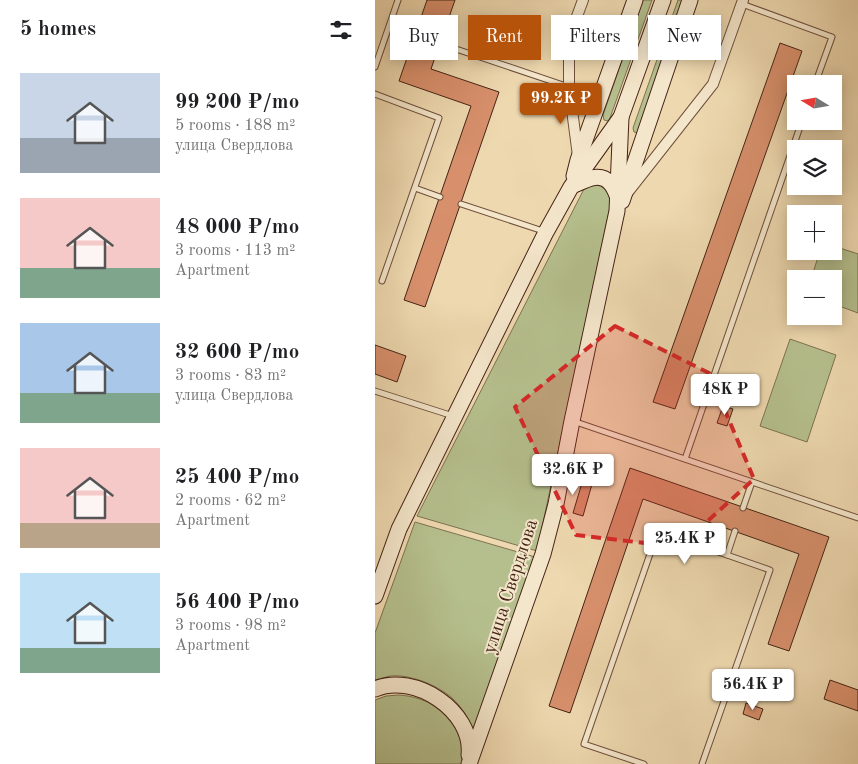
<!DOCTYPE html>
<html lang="en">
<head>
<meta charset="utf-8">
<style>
  body { margin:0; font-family:"Old Standard TT",serif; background:#f2f2f2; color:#202124; height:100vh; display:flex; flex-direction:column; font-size:19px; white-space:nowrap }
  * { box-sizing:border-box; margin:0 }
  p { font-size:16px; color:#757577 }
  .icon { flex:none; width:28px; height:28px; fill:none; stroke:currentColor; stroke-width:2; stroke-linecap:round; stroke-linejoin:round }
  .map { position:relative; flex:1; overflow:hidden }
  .sheet { display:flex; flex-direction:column; background:#fff; width:375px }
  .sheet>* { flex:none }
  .banner { position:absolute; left:15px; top:15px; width:392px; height:45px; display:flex; gap:10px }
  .needle { width:32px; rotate:281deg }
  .buttons { position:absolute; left:412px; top:75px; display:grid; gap:10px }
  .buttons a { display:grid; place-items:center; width:55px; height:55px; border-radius:0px; background:#fff; box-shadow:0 2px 12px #0003; font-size:25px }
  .price { position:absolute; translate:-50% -42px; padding:0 11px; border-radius:5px; background:#fff; color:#222; font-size:16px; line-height:32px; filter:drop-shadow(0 1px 2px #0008) }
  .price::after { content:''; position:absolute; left:50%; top:30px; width:15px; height:11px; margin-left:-8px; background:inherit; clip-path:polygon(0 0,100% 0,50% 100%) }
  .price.current { background:#b45309; color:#fff }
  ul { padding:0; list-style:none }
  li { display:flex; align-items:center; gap:15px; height:125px; padding:0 20px }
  li span { display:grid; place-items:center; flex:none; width:140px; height:100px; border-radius:0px; color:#555 }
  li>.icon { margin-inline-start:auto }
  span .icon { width:60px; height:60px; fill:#fffc; stroke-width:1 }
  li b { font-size:21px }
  h2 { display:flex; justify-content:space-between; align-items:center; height:60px; padding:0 20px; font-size:21px }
  .tag { padding:0 18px; border-radius:0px; background:#fff; box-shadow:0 2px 12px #0003; font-size:18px; line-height:45px }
  .tag.current { background:#b45309; color:#fff }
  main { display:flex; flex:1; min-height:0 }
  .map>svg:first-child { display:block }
  .green { fill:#b5bf8d; stroke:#7d7152 }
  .building { fill:#d8906c; stroke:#452316 }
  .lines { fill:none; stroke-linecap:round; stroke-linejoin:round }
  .lane-casing { stroke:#6f503c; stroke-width:7 }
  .street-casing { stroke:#6f503c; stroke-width:12 }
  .secondary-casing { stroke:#452316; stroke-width:17 }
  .lane { stroke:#f4e6cb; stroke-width:5 }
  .street { stroke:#f4e6cb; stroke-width:10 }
  .secondary { stroke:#f4e6cb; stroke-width:15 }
  .marked { fill:#d62828; fill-opacity:0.2; stroke:#d62828; stroke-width:4; stroke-dasharray:10 6; stroke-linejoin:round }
  .labels { text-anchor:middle; stroke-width:4; stroke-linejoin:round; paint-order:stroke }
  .street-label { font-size:19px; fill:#452316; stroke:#f4e6cb }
</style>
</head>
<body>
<main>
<section class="sheet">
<h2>5 homes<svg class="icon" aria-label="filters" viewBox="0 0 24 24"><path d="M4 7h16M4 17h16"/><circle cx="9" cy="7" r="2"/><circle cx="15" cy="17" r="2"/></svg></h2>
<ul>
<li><span style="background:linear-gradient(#c9d6e8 65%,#9aa5b1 0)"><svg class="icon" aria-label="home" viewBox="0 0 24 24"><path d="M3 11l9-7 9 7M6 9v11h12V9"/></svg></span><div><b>99 200 ₽/mo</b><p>5 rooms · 188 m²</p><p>улица Свердлова</p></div></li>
<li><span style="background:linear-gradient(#f6c9c9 70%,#7fa58c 0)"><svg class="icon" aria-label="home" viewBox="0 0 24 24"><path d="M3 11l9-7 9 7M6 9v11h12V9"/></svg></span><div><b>48 000 ₽/mo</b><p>3 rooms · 113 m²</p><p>Apartment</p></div></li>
<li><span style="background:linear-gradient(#a9c7e8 70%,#7fa58c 0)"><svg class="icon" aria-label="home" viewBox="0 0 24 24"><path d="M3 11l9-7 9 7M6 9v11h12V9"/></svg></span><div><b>32 600 ₽/mo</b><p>3 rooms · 83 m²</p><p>улица Свердлова</p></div></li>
<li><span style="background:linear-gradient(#f6c9c9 75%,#b9a48a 0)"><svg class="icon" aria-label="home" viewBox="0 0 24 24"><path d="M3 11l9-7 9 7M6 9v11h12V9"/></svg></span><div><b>25 400 ₽/mo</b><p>2 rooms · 62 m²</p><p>Apartment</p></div></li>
<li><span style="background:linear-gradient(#bfe0f5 75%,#7fa58c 0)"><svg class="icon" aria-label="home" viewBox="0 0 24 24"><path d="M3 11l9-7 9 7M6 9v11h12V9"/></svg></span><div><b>56 400 ₽/mo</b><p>3 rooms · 98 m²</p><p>Apartment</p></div></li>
</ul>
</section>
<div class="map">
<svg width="483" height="764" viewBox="0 0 483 764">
  <rect width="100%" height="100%" fill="#eed8af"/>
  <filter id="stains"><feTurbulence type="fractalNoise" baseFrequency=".004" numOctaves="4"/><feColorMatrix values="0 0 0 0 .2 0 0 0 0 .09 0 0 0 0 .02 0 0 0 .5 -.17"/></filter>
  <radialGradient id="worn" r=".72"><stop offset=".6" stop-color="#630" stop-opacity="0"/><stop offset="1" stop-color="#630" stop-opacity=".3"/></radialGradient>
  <g class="green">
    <path d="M268 0H277L235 118 233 121 229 120 228 115Z"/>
    <path d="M303 0H311L263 133 259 132 258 128Z"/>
    <path d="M229 184 237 198 162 551 42 516 209 189 212 185Z"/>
    <path d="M459 246 483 254V313L459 304V279H436L445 251H459Z"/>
    <path d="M415 339 461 355 432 442 385 426Z"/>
    <path d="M40 522 160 557 100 733C94 721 87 707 77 698 62 685 35 674 15 676 10 677 5 679 0 680V633Z"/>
    <path d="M24 695C53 697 76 712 86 741 89 747 88 757 88 764H0V700L11 696Z"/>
  </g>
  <g class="building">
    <path d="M52 0H80L56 69 124 92 50 307 29 300 96 106 24 81Z"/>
    <path d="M405 43 427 51 300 409 278 402Z"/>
    <path d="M0 345 31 356 22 382 0 374Z"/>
    <path d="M348 406 358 409 352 426 342 423Z"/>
    <path d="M212 466 221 470 208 516 198 513Z"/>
    <path d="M255 468 454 537 414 651 393 644 424 554 268 499 195 713 174 706Z"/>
    <path d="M455 680 483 690V711L449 699Z"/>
    <path d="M371 703 388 709 384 720 368 714Z"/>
  </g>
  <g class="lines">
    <defs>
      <g id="lane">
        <path d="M367 4 457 37 440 84"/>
        <path d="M81 49 194 87"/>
        <path d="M0 67 23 0"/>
        <path d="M0 94 64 118 7 281"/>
        <path d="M40 188 65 197"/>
        <path d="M86 204 168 231"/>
        <path d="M0 391 78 416"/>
        <path d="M198 421 483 518"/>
        <path d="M310 459 427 121"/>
        <path d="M368 508 377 482"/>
        <path d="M352 555 360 531"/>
        <path d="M269 764 209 744 283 531 395 570 327 764"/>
      </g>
      <g id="street">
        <path d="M203 156 194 87V38L208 0"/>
        <path d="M253 192 338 84 368 0"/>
      </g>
      <g id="secondary">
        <path d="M199 176 203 160 260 0"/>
        <path d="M197 186C209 181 224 171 235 183 239 187 241 193 243 198"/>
        <path d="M247 201 315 0"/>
        <path d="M0 596 24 529 171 232 196 187 246 117 288 0"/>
        <path d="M0 689C39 672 99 711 94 755"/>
        <path d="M94 764 168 554 181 504 197 421 242 211 246 117"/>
      </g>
    </defs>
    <use href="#lane" class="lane-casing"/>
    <use href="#street" class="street-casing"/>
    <use href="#secondary" class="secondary-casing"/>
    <use href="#lane" class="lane"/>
    <use href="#street" class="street"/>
    <use href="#secondary" class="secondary"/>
  </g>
  <path class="marked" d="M240 326 334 373 379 479 304 547 201 535 140 407Z"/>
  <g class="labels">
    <g class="street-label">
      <text transform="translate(134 586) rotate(-72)" y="7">улица Свердлова</text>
    </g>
  </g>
  <rect width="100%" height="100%" filter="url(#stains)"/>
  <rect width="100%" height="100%" fill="url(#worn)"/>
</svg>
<div class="buttons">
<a><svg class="needle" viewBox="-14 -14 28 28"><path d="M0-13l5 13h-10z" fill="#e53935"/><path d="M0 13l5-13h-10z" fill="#757577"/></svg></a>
<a><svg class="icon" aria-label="layers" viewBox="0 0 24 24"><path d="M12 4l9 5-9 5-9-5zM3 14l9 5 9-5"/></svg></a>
<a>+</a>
<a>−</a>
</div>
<b class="price current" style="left:186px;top:125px">99.2K ₽</b>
<b class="price" style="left:350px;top:416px">48K ₽</b>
<b class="price" style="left:198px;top:496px">32.6K ₽</b>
<b class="price" style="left:310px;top:565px">25.4K ₽</b>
<b class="price" style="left:378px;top:711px">56.4K ₽</b>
<div class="banner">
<a class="tag">Buy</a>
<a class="tag current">Rent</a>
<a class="tag">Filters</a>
<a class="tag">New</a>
</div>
</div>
</main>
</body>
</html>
